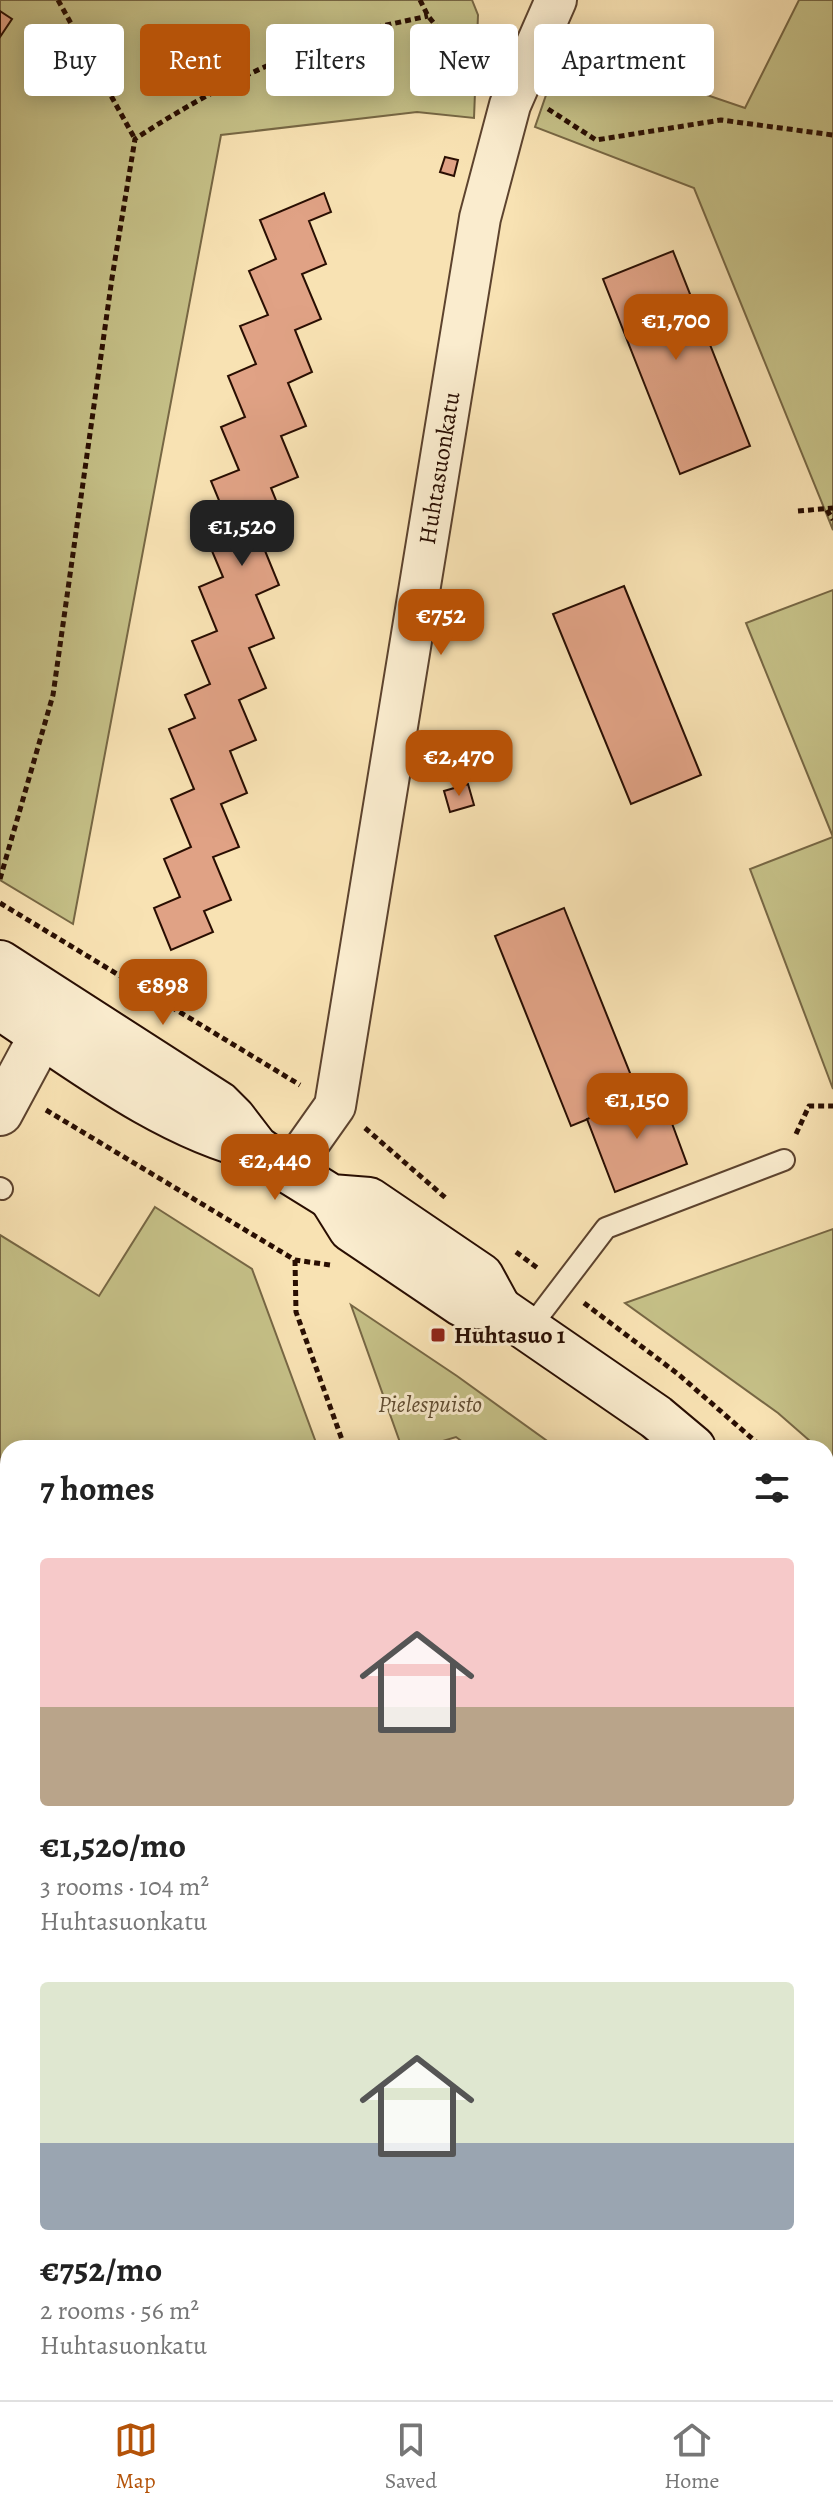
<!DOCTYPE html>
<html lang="en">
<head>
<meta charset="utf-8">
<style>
  body { margin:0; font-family:Alegreya,serif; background:#f2f2f2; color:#222; height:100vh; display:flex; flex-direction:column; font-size:30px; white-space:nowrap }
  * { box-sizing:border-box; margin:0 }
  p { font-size:26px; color:#767676 }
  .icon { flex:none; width:44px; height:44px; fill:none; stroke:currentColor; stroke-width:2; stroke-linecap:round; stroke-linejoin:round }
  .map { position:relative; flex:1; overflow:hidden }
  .sheet { position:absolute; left:0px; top:1440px; width:834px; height:960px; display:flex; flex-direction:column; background:#fff; border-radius:24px 24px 0 0; box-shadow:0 4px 20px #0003 }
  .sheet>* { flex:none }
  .hud { position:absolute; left:24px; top:24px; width:786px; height:72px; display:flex; gap:16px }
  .price { position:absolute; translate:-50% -68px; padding:0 18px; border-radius:16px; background:#b45309; color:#fff; font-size:26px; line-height:52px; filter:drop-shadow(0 2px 4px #0008) }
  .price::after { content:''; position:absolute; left:50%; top:48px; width:24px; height:18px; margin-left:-12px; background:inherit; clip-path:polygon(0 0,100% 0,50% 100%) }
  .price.on { background:#222; color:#fff }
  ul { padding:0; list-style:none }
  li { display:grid; align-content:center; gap:16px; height:424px; padding:0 40px }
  li span { display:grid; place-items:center; height:248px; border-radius:8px; color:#555 }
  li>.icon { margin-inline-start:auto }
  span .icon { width:144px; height:144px; fill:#fffc; stroke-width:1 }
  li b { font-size:34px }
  h2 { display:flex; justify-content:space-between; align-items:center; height:96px; padding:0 40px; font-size:34px }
  .chip { padding:0 28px; border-radius:8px; background:#fff; box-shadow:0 4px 20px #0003; font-size:28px; line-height:72px }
  .chip.on { background:#b45309; color:#fff }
  .tabs { display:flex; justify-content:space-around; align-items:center; height:112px; border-top:2px solid #e0e0e0; background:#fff; font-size:22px; color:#767676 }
  .tabs a { display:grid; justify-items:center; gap:4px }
  .tabs .on { color:#b45309 }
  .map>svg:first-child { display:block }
  .green { fill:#c5c087; stroke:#776744; stroke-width:2 }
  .building { fill:#e0a285; stroke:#290e02; stroke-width:2 }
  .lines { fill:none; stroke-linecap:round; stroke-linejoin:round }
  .service-casing { stroke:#5d432e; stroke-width:24 }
  .minor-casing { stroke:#5d432e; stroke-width:44 }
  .tertiary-casing { stroke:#5d432e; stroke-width:48 }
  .secondary-casing { stroke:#290e02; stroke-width:48 }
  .path { stroke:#290e02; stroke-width:5; stroke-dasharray:6 4; stroke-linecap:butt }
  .service { stroke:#faecce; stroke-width:20 }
  .minor { stroke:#faecce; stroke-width:40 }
  .tertiary { stroke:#faecce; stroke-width:44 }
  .secondary { stroke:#faecce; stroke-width:44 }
  .poi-dot { fill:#8f2418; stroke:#faecce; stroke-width:3 }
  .labels { text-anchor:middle; stroke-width:6; stroke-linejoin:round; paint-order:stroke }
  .street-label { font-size:24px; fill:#290e02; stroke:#faecce }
  .poi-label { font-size:24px; font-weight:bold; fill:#290e02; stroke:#faecce; text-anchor:start }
  .park-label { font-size:24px; font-style:italic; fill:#604c31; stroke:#faecce }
</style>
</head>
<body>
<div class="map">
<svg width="833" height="2400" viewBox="0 0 833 2400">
  <rect width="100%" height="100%" fill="#f8e2b3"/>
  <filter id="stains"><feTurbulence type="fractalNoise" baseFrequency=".0025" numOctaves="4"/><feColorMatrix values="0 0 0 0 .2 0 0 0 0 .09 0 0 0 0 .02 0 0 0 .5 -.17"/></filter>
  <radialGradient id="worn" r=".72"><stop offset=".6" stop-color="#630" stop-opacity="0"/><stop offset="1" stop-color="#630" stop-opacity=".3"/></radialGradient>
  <g class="green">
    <path d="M0 0H472L478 15 474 118 417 112 221 135 73 924 0 880Z"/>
    <path d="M799 0H833V530L694 188 535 127 563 46 745 108Z"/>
    <path d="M833 590V1089L750 869 833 837 746 623Z"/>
    <path d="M155 1207 252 1269 318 1448H8V1725L0 1704V1235L99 1296Z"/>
    <path d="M833 1229V1461L826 1455V1448H818L778 1413 625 1303Z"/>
    <path d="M351 1305 457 1376 557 1448H471L456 1437 419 1448H402Z"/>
    <path d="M826 1658 833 1664V2400H765L762 2392H826Z"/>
    <path d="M286 2392H423L426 2400H288Z"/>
  </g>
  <g class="building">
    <path d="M0 11 12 19 0 37Z"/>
    <path d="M445 157 458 160 454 176 440 172Z"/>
    <path d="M324 193 331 212 309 221 326 264 302 274 321 319 295 330 312 372 288 383 306 426 281 436 298 477 271 488 288 530 261 541 279 585 256 595 274 638 249 648 266 688 239 700 256 740 230 751 247 793 221 804 239 847 213 857 231 900 204 911 213 932 171 950 154 908 180 897 164 859 191 847 171 799 194 789 169 729 195 718 185 695 210 684 192 641 217 631 199 587 223 577 204 532 228 522 211 481 239 470 221 427 245 417 228 376 256 364 240 326 268 315 249 271 276 259 260 220Z"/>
    <path d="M673 251 750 446 680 474 603 279Z"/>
    <path d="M624 586 701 775 631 804 553 614Z"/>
    <path d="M468 784 474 805 450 812 444 791Z"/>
    <path d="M564 908 640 1098 571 1126 495 936Z"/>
    <path d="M660 1091 687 1164 615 1192 587 1119Z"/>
    <path d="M0 2282 8 2302V2331L0 2334Z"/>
    <path d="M615 2392H688L692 2400H595Z"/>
  </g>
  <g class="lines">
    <defs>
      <g id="service">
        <path d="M0 1188 2 1189"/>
        <path d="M529 1329 606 1228 784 1160"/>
      </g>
      <g id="minor">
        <path id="s1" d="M289 1171 335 1106 480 218 510 105 556 0"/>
        <path d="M728 2392 732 2400"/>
      </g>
      <g id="tertiary">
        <path d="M0 1113 42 1035 47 999"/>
        <path d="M0 1831 8 1851"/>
        <path d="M223 2392 227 2400"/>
      </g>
      <g id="secondary">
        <path d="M0 963 219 1104 233 1118 256 1148 289 1171 331 1197 369 1200 481 1276 499 1309"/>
        <path d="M0 1007C77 1058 166 1127 256 1148"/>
        <path d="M331 1197 351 1229 462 1304 499 1309 656 1417 693 1448"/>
        <path d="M826 1565 833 1573"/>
      </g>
    </defs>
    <use href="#service" class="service-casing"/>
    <use href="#minor" class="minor-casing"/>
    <use href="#tertiary" class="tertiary-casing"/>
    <use href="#secondary" class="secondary-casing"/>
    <g class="path">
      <path d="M58 0 135 139"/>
      <path d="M420 0 428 16 479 78"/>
      <path d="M548 109 596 140 721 120 833 135"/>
      <path d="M827 510 833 520"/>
      <path d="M798 511 833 508"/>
      <path d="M0 879 53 695 112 278 135 139C205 93 281 54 362 31 384 25 406 21 428 16"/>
      <path d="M0 903 300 1085"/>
      <path d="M46 1110 295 1260 330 1265"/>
      <path d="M365 1128 448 1200"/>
      <path d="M796 1134 809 1106H833"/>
      <path d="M516 1252 540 1270"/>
      <path d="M295 1260 296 1312 345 1448"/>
      <path d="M584 1303 678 1374 763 1448"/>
      <path d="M826 1503 833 1509"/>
      <path d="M0 1964 8 1984"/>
      <path d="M826 2295 833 2293"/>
      <path d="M174 2392 177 2400"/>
    </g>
    <use href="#service" class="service"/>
    <use href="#minor" class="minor"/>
    <use href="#tertiary" class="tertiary"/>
    <use href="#secondary" class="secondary"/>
  </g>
  <rect class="poi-dot" x="430" y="1327" width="16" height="16" rx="4"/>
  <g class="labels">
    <g class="street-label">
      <text dy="8" stroke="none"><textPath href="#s1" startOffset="726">Huhtasuonkatu</textPath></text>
    </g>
    <g class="poi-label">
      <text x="454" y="1343">Huhtasuo 1</text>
    </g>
    <g class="park-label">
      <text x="430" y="1412">Pielespuisto</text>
    </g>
  </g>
  <rect width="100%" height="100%" filter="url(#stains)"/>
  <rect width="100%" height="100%" fill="url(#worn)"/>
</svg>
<b class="price" style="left:676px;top:362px">€1,700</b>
<b class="price on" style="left:242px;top:568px">€1,520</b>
<b class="price" style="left:441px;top:657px">€752</b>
<b class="price" style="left:459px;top:798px">€2,470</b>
<b class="price" style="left:163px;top:1027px">€898</b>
<b class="price" style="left:637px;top:1141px">€1,150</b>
<b class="price" style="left:275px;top:1202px">€2,440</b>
<div class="hud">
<a class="chip">Buy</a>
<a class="chip on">Rent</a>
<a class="chip">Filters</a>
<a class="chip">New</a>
<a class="chip">Apartment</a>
</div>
<section class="sheet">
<h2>7 homes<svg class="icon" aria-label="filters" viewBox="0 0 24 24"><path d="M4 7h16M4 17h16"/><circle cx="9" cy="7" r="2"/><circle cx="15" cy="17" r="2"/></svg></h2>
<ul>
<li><span style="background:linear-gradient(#f6c9c9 60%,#b9a48a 0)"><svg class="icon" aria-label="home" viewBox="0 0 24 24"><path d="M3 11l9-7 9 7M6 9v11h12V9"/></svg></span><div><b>€1,520/mo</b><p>3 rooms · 104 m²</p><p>Huhtasuonkatu</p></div></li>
<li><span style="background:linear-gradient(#dfe7d0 65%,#9aa5b1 0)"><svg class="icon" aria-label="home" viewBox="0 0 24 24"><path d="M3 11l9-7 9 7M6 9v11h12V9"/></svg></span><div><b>€752/mo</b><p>2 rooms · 56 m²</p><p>Huhtasuonkatu</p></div></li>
</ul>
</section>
</div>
<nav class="tabs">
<a class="on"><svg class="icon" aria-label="map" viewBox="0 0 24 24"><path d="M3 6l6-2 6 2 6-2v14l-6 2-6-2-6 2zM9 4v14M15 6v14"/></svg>Map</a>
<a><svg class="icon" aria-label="saved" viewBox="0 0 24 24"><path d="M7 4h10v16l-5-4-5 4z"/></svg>Saved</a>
<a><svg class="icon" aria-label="home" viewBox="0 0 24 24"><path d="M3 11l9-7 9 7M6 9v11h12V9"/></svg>Home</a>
</nav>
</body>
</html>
